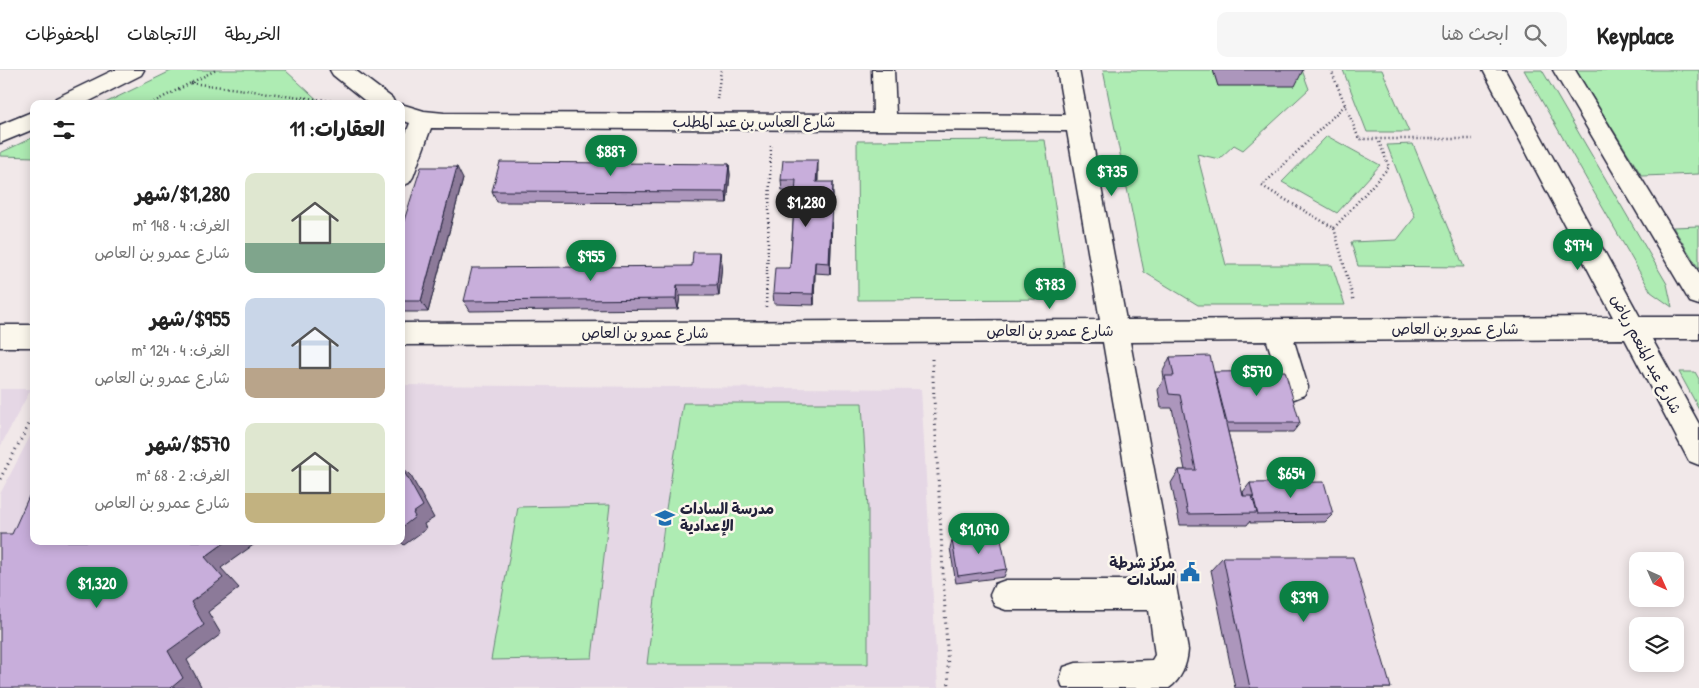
<!DOCTYPE html>
<html lang="ar">
<head>
<meta charset="utf-8">
<style>
  body { margin:0; font-family:"Patrick Hand","Playpen Sans Arabic",sans-serif; background:#f6f6f6; color:#222; direction:rtl; height:100vh; display:flex; flex-direction:column; font-size:19px; white-space:nowrap }
  * { box-sizing:border-box; margin:0 }
  p { font-size:16px; color:#767676 }
  .icon { flex:none; width:28px; height:28px; fill:none; stroke:currentColor; stroke-width:2; stroke-linecap:round; stroke-linejoin:round }
  .map { position:relative; flex:1; overflow:hidden; direction:ltr }
  .sheet { position:absolute; left:30px; top:30px; width:375px; height:445px; display:flex; flex-direction:column; background:#fff; border-radius:10px; box-shadow:0 2px 12px #0003; direction:rtl }
  .sheet>* { flex:none }
  .needle { width:32px; rotate:135deg }
  .controls { position:absolute; left:1629px; top:482px; display:grid; gap:10px }
  .controls a { display:grid; place-items:center; width:55px; height:55px; border-radius:10px; background:#fff; box-shadow:0 2px 12px #0003; font-size:25px }
  .price { position:absolute; translate:-50% -42px; padding:0 11px; border-radius:18px; background:#0b8043; color:#fff; font-size:16px; line-height:32px; filter:drop-shadow(0 1px 2px #0008) }
  .price::after { content:''; position:absolute; left:50%; top:30px; width:15px; height:11px; margin-left:-8px; background:inherit; clip-path:polygon(0 0,100% 0,50% 100%) }
  .price.current { background:#222; color:#fff }
  ul { padding:0; list-style:none }
  li { display:flex; align-items:center; gap:15px; height:125px; padding:0 20px }
  li span { display:grid; place-items:center; flex:none; width:140px; height:100px; border-radius:10px; color:#555 }
  li>.icon { margin-inline-start:auto }
  span .icon { width:60px; height:60px; fill:#fffc; stroke-width:1 }
  li b { font-size:21px }
  h2 { display:flex; justify-content:space-between; align-items:center; height:60px; padding:0 20px; font-size:21px }
  header { display:flex; align-items:center; gap:30px; box-sizing:border-box; height:70px; padding:0 25px; background:#fff; border-bottom:1px solid #e0e0e0 }
  header strong { font-size:24px }
  nav { display:flex; gap:28px; margin-inline-start:auto; font-size:18px }
  .search { width:350px; height:45px; background:#f6f6f6; display:flex; align-items:center; gap:12px; box-sizing:border-box; padding:0 18px; border-radius:10px; color:#767676; font-size:19px }
  .map>svg:first-child { display:block }
  .built { fill:#e5d7e5 }
  .green { fill:#aeecb3; stroke:#688777 }
  .lines { fill:none; stroke-linecap:round; stroke-linejoin:round }
  .minor-casing { stroke:#22223b; stroke-width:3 }
  .path-far1 { stroke:#22223b; stroke-width:2.5; stroke-dasharray:1 3; stroke-linecap:butt }
  .path { stroke:#22223b; stroke-width:3; stroke-dasharray:1 4.5; stroke-linecap:butt }
  .minor { fill:#fbf7ec; fill-rule:evenodd }
  .wall { fill:#ac96bc; stroke:#22223b }
  .shaded-wall { fill:#8c7a99; stroke:#22223b }
  .building { fill:#c8aedb; stroke:#22223b }
  .labels { text-anchor:middle; stroke-width:5; stroke-linejoin:round; paint-order:stroke }
  .street-label { font-size:15px; fill:#22223b; stroke:#fbf7ec }
  .poi-label { font-size:15px; font-weight:bold; fill:#22223b; stroke:#fbf7ec; text-anchor:start }
</style>
</head>
<body>
<header>
<strong>Keyplace</strong>
<div class="search"><svg class="icon" aria-label="search" viewBox="0 0 24 24"><circle cx="10" cy="10" r="6"/><path d="M15 15l6 6"/></svg>ابحث هنا</div>
<nav><a>الخريطة</a><a>الاتجاهات</a><a>المحفوظات</a></nav>
</header>
<div class="map">
<svg width="1699" height="618" viewBox="0 0 1699 618">
  <rect width="100%" height="100%" fill="#f1e8e9"/>
  <filter id="ink" filterUnits="userSpaceOnUse"><feTurbulence type="fractalNoise" baseFrequency=".02" numOctaves="2"/><feDisplacementMap in="SourceGraphic" scale="10" xChannelSelector="R" yChannelSelector="G"/><feConvolveMatrix kernelMatrix="1 2 1 2 8 2 1 2 1" color-interpolation-filters="sRGB"/></filter>
  <g filter="url(#ink)">
    <g class="built">
      <path d="M401 315 921 319 938 618H0V424L34 359V471H401Z"/>
      <path d="M0 319H31L0 377Z"/>
    </g>
    <g class="green">
      <path d="M173 0H285L322 34H103Z"/>
      <path d="M1103 0H1213L1218 16 1302 0 1309 19 1243 80 1234 75 1219 89 1197 84 1226 195H1332L1345 235H1198L1144 202Z"/>
      <path d="M1343 0H1382L1409 62H1367Z"/>
      <path d="M1524 0H1542L1667 214 1672 237 1651 222Z"/>
      <path d="M1576 0H1699V104L1642 106Z"/>
      <path d="M1327 66 1380 95 1337 143 1282 112Z"/>
      <path d="M34 67V87L0 86V83Z"/>
      <path d="M1045 70 1069 229 858 230 857 71Z"/>
      <path d="M1413 74 1464 197 1358 196 1351 172 1397 170 1415 147 1387 75Z"/>
      <path d="M1699 156V199L1673 157Z"/>
      <path d="M1679 302H1695L1699 309V339Z"/>
      <path d="M683 333H862L868 439V594H647L666 439Z"/>
      <path d="M610 435 592 588 491 590 518 437Z"/>
    </g>
    <g class="lines">
      <defs>
        <g id="minor">
          <path d="M114 0H144L141 5 84 34H53L56 28Z"/>
          <path d="M330 0H355L392 28 395 34H369L333 5Z"/>
          <path d="M872 0H894L896 44 1065 45 1057 0H1079L1126 250 1613 247 1483 0H1505L1640 247H1699V269H1652L1699 354V395L1689 391 1625 269 1294 271 1308 317 1304 325 1294 329 1284 325 1267 271 1130 272 1188 580C1187 595 1181 610 1169 618H1063L1060 609 1064 597 1076 593 1152 590 1155 585 1149 540H1006L995 536 990 525 995 514 1006 510H1144L1103 272 401 275V253L1100 250 1067 61 431 58 413 107 409 113 401 116V76L410 53 401 50V34L424 41 444 43 873 44Z"/>
          <path d="M1553 0H1575L1699 203V235L1690 232Z"/>
          <path d="M34 41V59L0 73V55Z"/>
          <rect x="0" y="255" width="34" height="22"/>
        </g>
      </defs>
      <use href="#minor" class="minor-casing"/>
      <g class="path-far1">
        <path d="M1331 0 1359 69H1473"/>
        <path d="M191 13 339 32"/>
        <path d="M717 29 721 0"/>
        <path d="M150 34 216 0"/>
        <path d="M1345 35 1262 116 1334 158 1354 232"/>
        <path d="M1334 158 1389 97 1378 69"/>
        <path d="M766 237 771 76"/>
      </g>
      <g class="path">
        <path d="M932 289 949 618"/>
        <path d="M0 409 34 345"/>
      </g>
      <use href="#minor" class="minor"/>
    </g>
    <g class="wall">
      <path d="M1213 0H1303L1295 16H1218Z"/>
      <path d="M729 94 730 105 727 133 497 132 492 121Z"/>
      <path d="M818 102V112L833 124 830 204 815 203 814 235 774 234 773 223 790 198 795 122 782 121 781 110Z"/>
      <path d="M463 109 428 242H401V160Z"/>
      <path d="M722 193 719 226H680L678 239 470 241 464 231 692 196Z"/>
      <path d="M1170 287 1214 302 1300 353 1293 362H1228L1243 426H1244L1243 422 1250 413 1333 444 1325 452 1250 453V451L1247 455H1180L1171 413 1179 400H1185L1172 338H1161L1158 320 1164 308 1163 301Z"/>
      <path d="M952 470 1007 499 1004 507 956 513 950 478Z"/>
      <path d="M1223 487 1391 618H1235L1211 500Z"/>
    </g>
    <g class="shaded-wall">
      <path d="M818 90V102L817 123 816 112Z"/>
      <path d="M729 94 730 105 727 133 726 122Z"/>
      <path d="M457 97 463 109 428 242 421 231Z"/>
      <path d="M833 112V124L830 204 829 193Z"/>
      <path d="M720 182 722 193 719 226 717 215Z"/>
      <path d="M815 192V203L814 235 813 224Z"/>
      <path d="M677 215 680 226 678 239 676 229Z"/>
      <path d="M401 396 411 406 434 448 424 454 426 459 404 475 400 471H401V458L413 443Z"/>
      <path d="M227 471H259L221 498 239 518 208 542 221 564 187 590 201 616 199 618H171L168 581 191 532 205 487Z"/>
    </g>
    <g class="building">
      <path d="M783 90H818L816 112H833L829 193 815 192 813 224 773 223 775 198H790L796 110H781Z"/>
      <path d="M500 92 729 94 726 122 492 121Z"/>
      <path d="M421 97H457L421 231H401V160Z"/>
      <path d="M693 182H720L717 215H677L676 229 464 231 472 198 692 196Z"/>
      <path d="M1210 286 1243 426H1252L1257 443 1188 444 1179 400H1196L1180 325 1169 324 1165 306H1174L1170 287Z"/>
      <path d="M1285 301 1300 353H1227L1214 302Z"/>
      <path d="M401 396 423 436 413 443 415 447 401 458Z"/>
      <path d="M1324 412 1333 444 1258 445 1250 413Z"/>
      <path d="M34 415V471H227L205 487 223 508 191 532 204 555 168 581 183 608 171 618H0V464H12Z"/>
      <path d="M1000 465 1007 499 958 506 952 470Z"/>
      <path d="M1223 487H1353L1391 618H1250Z"/>
    </g>
  </g>
  <defs>
    <symbol id="school-bare" viewBox="-9 -9 18 18"><path d="M0-5L7-2L0 1L-7-2ZM-4 1L0 2.5L4 1V4Q0 6-4 4Z" fill="#1f6fb2" stroke="#fbf7ec" stroke-width="2.5" paint-order="stroke"/></symbol>
    <symbol id="civic-bare" viewBox="-9 -9 18 18"><path d="M-.6-6.5H3V-4.5H.6V-3L4-1V1h2V6H-6V1h2V-1L-.6-3ZM-1.2 2.5V6h2.4V2.5Z" fill="#1f6fb2" stroke="#fbf7ec" stroke-width="2.5" paint-order="stroke"/></symbol>
  </defs>
  <g fill-rule="evenodd">
    <use href="#school-bare" x="651" y="434" width="28" height="28"/>
    <use href="#civic-bare" x="1176" y="488" width="28" height="28"/>
  </g>
  <g class="labels">
    <g class="street-label">
      <text x="754" y="57">شارع العباس بن عبد المطلب</text>
      <text x="1455" y="264">شارع عمرو بن العاص</text>
      <text x="1050" y="266">شارع عمرو بن العاص</text>
      <text x="645" y="268">شارع عمرو بن العاص</text>
      <text transform="translate(1646 284) rotate(62)" y="5">شارع عبد المنعم رياض</text>
    </g>
    <g class="poi-label">
      <text x="680" y="444">مدرسة السادات<tspan x="680" dy="17">الإعدادية</tspan></text>
      <text x="1175" y="498" text-anchor="end">مركز شرطة<tspan x="1175" dy="17">السادات</tspan></text>
    </g>
  </g>
</svg>
<div class="controls">
<a><svg class="needle" viewBox="-14 -14 28 28"><path d="M0-13l5 13h-10z" fill="#e53935"/><path d="M0 13l5-13h-10z" fill="#767676"/></svg></a>
<a><svg class="icon" aria-label="layers" viewBox="0 0 24 24"><path d="M12 4l9 5-9 5-9-5zM3 14l9 5 9-5"/></svg></a>
</div>
<b class="price" style="left:611px;top:107px">$887</b>
<b class="price" style="left:1112px;top:127px">$735</b>
<b class="price current" style="left:806px;top:158px">$1,280</b>
<b class="price" style="left:1578px;top:201px">$974</b>
<b class="price" style="left:591px;top:212px">$955</b>
<b class="price" style="left:1050px;top:240px">$783</b>
<b class="price" style="left:1257px;top:327px">$570</b>
<b class="price" style="left:1291px;top:429px">$654</b>
<b class="price" style="left:979px;top:485px">$1,070</b>
<b class="price" style="left:97px;top:539px">$1,320</b>
<b class="price" style="left:1304px;top:553px">$399</b>
<section class="sheet">
<h2>العقارات: 11<svg class="icon" aria-label="filters" viewBox="0 0 24 24"><path d="M4 7h16M4 17h16"/><circle cx="9" cy="7" r="2"/><circle cx="15" cy="17" r="2"/></svg></h2>
<ul>
<li><span style="background:linear-gradient(#dfe7d0 70%,#7fa58c 0)"><svg class="icon" aria-label="home" viewBox="0 0 24 24"><path d="M3 11l9-7 9 7M6 9v11h12V9"/></svg></span><div><b>$1,280/شهر</b><p>الغرف: 4 · 148 m²</p><p>شارع عمرو بن العاص</p></div></li>
<li><span style="background:linear-gradient(#c9d6e8 70%,#b9a48a 0)"><svg class="icon" aria-label="home" viewBox="0 0 24 24"><path d="M3 11l9-7 9 7M6 9v11h12V9"/></svg></span><div><b>$955/شهر</b><p>الغرف: 4 · 124 m²</p><p>شارع عمرو بن العاص</p></div></li>
<li><span style="background:linear-gradient(#dfe7d0 70%,#c2b280 0)"><svg class="icon" aria-label="home" viewBox="0 0 24 24"><path d="M3 11l9-7 9 7M6 9v11h12V9"/></svg></span><div><b>$570/شهر</b><p>الغرف: 2 · 68 m²</p><p>شارع عمرو بن العاص</p></div></li>
</ul>
</section>
</div>
</body>
</html>
